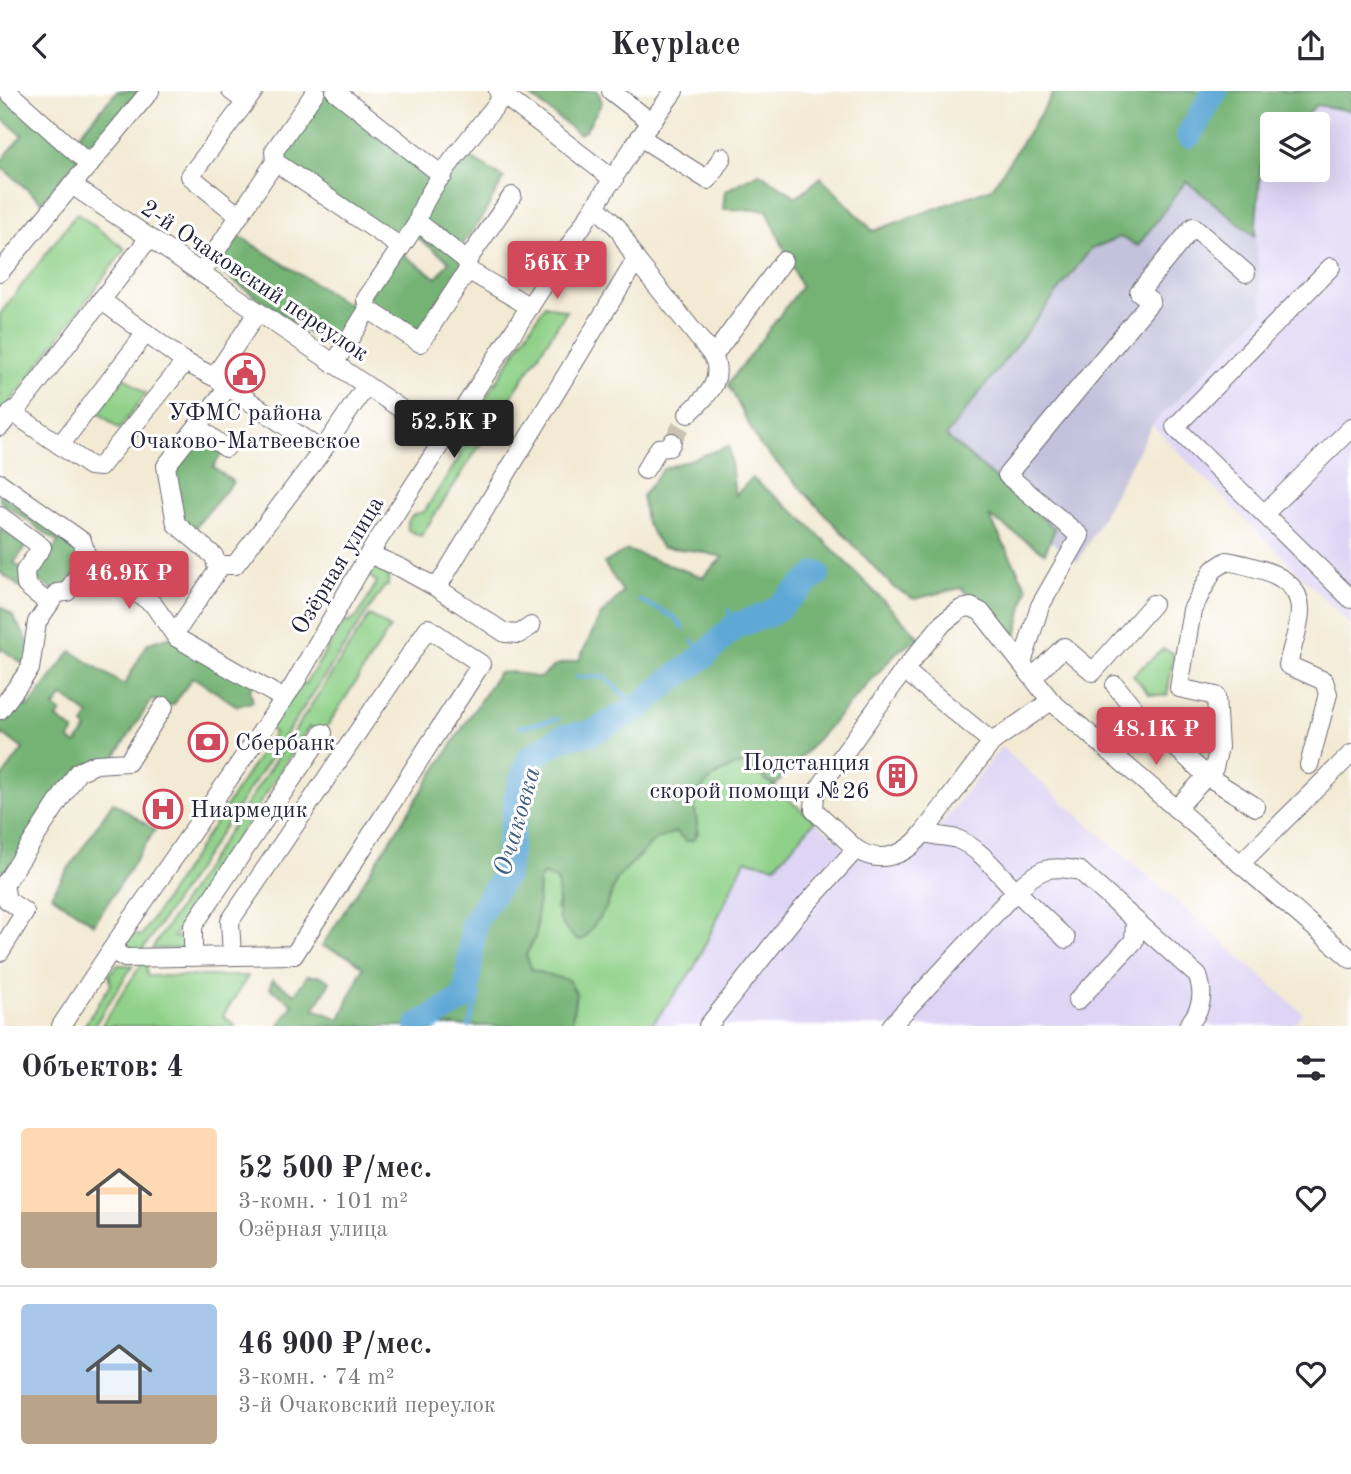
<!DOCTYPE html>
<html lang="ru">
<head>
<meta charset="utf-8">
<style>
  body { margin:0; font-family:"Old Standard TT",serif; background:#f2f2f3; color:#2b2b33; height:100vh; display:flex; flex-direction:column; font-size:26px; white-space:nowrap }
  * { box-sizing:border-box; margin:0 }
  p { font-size:23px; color:#7c7c81 }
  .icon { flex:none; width:38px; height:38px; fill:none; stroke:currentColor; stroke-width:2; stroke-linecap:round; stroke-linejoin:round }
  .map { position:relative; height:935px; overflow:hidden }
  .side { display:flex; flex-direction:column; background:#fff; flex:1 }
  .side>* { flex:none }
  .controls { position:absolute; left:1260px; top:21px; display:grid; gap:14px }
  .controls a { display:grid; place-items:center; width:70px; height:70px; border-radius:7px; background:#fff; box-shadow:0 7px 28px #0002; font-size:35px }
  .price { position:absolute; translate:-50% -60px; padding:0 16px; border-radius:7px; background:#d1495b; color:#fff; font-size:23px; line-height:46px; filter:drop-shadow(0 2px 4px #0008) }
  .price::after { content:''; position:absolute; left:50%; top:42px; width:21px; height:16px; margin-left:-10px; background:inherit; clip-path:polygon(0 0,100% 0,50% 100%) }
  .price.on { background:#222; color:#fff }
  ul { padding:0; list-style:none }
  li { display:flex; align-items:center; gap:21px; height:175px; padding:0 21px }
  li+li { border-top:2px solid #e1e1e2 }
  li span { display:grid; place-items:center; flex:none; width:196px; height:140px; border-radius:7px; color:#555 }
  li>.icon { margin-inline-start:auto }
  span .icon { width:84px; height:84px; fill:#fffc; stroke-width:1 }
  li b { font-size:30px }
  h2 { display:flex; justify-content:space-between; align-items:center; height:84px; padding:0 21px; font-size:30px }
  header { display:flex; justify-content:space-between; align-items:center; height:91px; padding:0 21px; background:#fff; font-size:32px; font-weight:600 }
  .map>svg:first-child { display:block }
  .built { fill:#ded5f5 }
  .industrial { fill:#c3c1db }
  .green { fill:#90d189; stroke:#597a62; stroke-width:2 }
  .forest { fill:#74b375; stroke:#4b6a58; stroke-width:2; fill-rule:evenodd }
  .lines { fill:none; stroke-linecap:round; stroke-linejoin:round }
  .stream { stroke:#5ea8d6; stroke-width:4.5 }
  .river { stroke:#5ea8d6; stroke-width:26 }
  .minor-tunnel { stroke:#c9c2b5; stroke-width:18; stroke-dasharray:18 9; stroke-linecap:butt }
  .minor-casing { stroke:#6b6871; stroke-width:20 }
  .minor { stroke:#fff; stroke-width:18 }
  .labels { text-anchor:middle; stroke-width:6; stroke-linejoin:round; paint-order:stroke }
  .street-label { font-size:24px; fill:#22223b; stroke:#fff }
  .poi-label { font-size:24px; fill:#22223b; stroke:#fff; text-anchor:start }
  .water-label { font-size:26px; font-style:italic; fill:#3d5e81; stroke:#fff }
</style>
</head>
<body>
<header><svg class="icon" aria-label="back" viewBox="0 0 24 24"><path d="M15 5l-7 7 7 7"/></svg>Keyplace<svg class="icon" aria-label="share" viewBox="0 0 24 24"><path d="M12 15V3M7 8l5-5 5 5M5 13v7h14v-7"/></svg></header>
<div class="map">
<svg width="1351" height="935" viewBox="0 0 1351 935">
  <rect width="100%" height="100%" fill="#fff"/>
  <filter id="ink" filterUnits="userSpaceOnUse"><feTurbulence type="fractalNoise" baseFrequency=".0143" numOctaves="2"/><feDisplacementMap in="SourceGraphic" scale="14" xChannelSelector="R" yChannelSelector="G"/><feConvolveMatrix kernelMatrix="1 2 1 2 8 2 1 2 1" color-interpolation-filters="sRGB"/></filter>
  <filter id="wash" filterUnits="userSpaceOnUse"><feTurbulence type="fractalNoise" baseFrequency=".00686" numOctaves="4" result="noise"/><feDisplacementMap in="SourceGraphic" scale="28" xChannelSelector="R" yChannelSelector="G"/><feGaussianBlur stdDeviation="1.57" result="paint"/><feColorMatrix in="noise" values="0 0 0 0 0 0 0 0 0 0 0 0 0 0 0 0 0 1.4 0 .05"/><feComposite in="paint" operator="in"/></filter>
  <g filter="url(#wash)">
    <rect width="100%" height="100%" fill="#f3ead4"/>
    <g class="built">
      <path d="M1316 14 1351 20V535L1152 334 1263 222 1255 145 1261 74 1272 62V79H1318V33H1298Z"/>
      <path d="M1001 656 1303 922 1292 935H651L694 877 746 769 815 730 849 759 860 749 867 756 877 759 900 755 935 741Z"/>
    </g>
    <path class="industrial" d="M1186 90 1255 145 1263 222 1152 334 1078 471 921 349 1091 158 1121 146 1138 155Z"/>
    <g class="green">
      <path d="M77 122 125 158 0 325V223Z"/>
      <path d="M545 214 567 220 421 445 408 439C406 427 413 422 424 421L461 364 454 357Z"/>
      <path d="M124 286 146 303 119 338 98 321Z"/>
      <path d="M379 468 389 473 388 495 384 496 143 858 133 860 127 854 129 847 134 843 141 845 274 642 269 637 299 592 305 593 341 536 336 533 338 527 348 532 357 526 377 491 368 484Z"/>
      <path d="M370 524 390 537 323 642 309 636 173 846 188 847V857L152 858Z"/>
      <path d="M1163 558 1174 562 1167 605 1149 603 1133 584Z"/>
      <path d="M745 672 815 730 775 775 745 769 694 877 651 935H571L576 902 568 889 531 879 526 864 536 844 539 789 544 783 557 789 560 803 556 818 606 817 617 787 655 749 676 740 686 750 698 743C697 734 694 723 695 714 697 692 726 677 745 672Z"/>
      <path d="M146 866 147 885H248L223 925 236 935H101Z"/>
      <path d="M117 874H133L94 935H84L111 893 109 883Z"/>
    </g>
    <g class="forest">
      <path d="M0 0 69 55 117 0H139L89 62 80 65 42 111 0 75V72L22 44 0 26Z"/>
      <path d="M316 0H329L439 90 466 64 504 87 481 128 457 161 467 170 420 252 368 219 340 264 208 172 230 139 347 213 355 201 366 208 398 160 437 187 449 170 411 142 401 156 275 71Z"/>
      <path d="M524 0H598L602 12 585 40 579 43Z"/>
      <path d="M1055 0H1351V20L1316 14 1298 33H1272V62L1261 74 1255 145 1186 90 1138 155 1120 146 1091 158 946 345 1055 438 1045 462 989 425 1027 497 1015 551 961 497 914 508 894 497 759 353 728 293 801 196 767 119 723 118 725 100 759 82 797 106 821 86 873 140 992 97Z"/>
      <path d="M197 336 226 357 213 376 233 391 189 444 166 376Z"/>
      <path d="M729 355 735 405 752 387 803 428 920 547 897 561 775 695 745 672C725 677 694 693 695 717 696 729 700 739 694 749L686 750 676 741 655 749 617 787 606 817 584 848 577 849C546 820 564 823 557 789L543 783 539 789 536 844 526 864 532 879 568 889 576 902 571 935H279L293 913 270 897 272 889 295 903 307 885H321L330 891 314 918 340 928 363 876 350 866 322 855 498 582 513 581 540 587 556 574 579 569 600 525 623 501 604 472 627 459 703 486 723 466 697 460 661 456 646 431 642 405 663 378Z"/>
      <path d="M0 402 70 451 86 473 57 502 34 486 58 451 0 410Z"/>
      <path d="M0 437 26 455 14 472 25 480 22 498 0 481Z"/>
      <path d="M0 515 12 524 33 559 30 578 2 558 0 560Z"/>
      <path d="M175 544 254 593 250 599 253 611 237 615 193 586 173 614 164 615 152 608 111 672 88 675 0 811V689L23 658 3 643 0 647V619L10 605 28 617 71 560 124 594 148 552ZM63 605 89 624 83 634 87 638 76 653 69 648 74 640 57 627 61 621 54 616Z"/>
      <path d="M113 711 155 739 94 833 51 804Z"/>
    </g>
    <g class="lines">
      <g class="stream">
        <path d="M640 509 674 526 683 537"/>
        <path d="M729 520 735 535"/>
        <path d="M693 550 704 565"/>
        <path d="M577 586H605L638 617"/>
        <path d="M519 636 558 628"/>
        <path d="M468 885 479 905 469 935"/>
      </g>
      <g class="river">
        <path d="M1189 44 1215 0"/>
        <path d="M418 935 466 906 474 831 506 782 517 704 530 667 563 646 591 642 638 617 671 589 704 565 735 535 772 522 817 483"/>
      </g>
    </g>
  </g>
  <g filter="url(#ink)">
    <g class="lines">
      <path class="minor-tunnel" d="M672 351 688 323"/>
      <defs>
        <g id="minor">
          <path d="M7 0 90 74"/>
          <path d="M231 0 246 11"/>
          <path d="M316 0 274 60 275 71 401 156"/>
          <path d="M335 0 443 85"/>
          <path d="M498 0 614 89"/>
          <path d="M611 0 651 31"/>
          <path d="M640 46 708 89 722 66"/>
          <path d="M72 94 445 348"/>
          <path d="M239 125 190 85 254 0"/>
          <path d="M636 169 713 265C725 290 706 306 688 323"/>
          <path d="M467 170 512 105"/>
          <path d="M1331 176 1175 336 1351 508"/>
          <path d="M468 179 530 216"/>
          <path d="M0 181 150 0"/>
          <path d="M200 181 208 172 275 71"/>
          <path d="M101 209 185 271 214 286 258 221"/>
          <path d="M368 218 366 208 418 131"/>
          <path d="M713 265 783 170"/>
          <path d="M334 273 368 218 420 252 468 179 467 170 418 131C419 104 485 29 504 4"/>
          <path d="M220 290 322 360 366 295"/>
          <path d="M12 321 20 315 149 147"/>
          <path d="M0 336 12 321 90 375 100 376 185 271"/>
          <path d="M197 336 226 357"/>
          <path d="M61 353 146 242"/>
          <path d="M645 379 659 357 669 356 672 351"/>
          <path d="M0 392 82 450 88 469 153 513 177 547 284 608"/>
          <path d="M1265 422 1351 337"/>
          <path d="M0 425 42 456 25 480 26 494 49 513"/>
          <path d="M369 463 401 477 437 497 636 169 618 137 595 115"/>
          <path d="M216 474H235L322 360"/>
          <path d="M437 497 505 542 519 543 531 535"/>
          <path d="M172 539 180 535 218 479 214 465 176 433 166 375 228 296"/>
          <path d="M1022 572 1040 515 1080 445 1007 384 1151 210 1139 201 1193 136 1246 182"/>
          <path d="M904 579 992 651"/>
          <path d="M1033 586 1064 556 1093 581 1153 513"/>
          <path d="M1115 594 1137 621 1207 685 1256 716"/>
          <path d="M0 619 30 578 37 531 57 502 67 501 88 469"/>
          <path d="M1176 718 1214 677 1219 656 1216 605 1179 597 1192 519 1213 479 1227 470C1254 476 1300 483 1300 519 1300 537 1291 557 1288 574L1324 590 1328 603 1309 674"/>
          <path d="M924 741 992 651 1051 610"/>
          <path d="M856 758 814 719 815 703 904 579 943 532 961 518 971 516 981 521 1051 610 1351 868"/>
          <path d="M1240 773 1351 663"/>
          <path d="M1066 848 1016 800C1038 778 1049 773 1080 780L1198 885C1205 905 1201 918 1188 935"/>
          <path d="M111 859 125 867 294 864 481 573 428 537 230 830 232 865"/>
          <path d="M0 861 25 821 7 809 4 794 78 681 96 673 128 671 164 615"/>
          <path d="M193 866V835L323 642"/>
          <path d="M1077 910 1134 850 1135 829"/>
          <path d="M61 935 131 829 293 595 369 463 638 49 674 0"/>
          <path d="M708 935 793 828 856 758C881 775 908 763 924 741 935 746 947 745 957 748 980 757 999 783 1016 800L891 935"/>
        </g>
      </defs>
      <use href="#minor" class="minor-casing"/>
      <use href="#minor" class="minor"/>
    </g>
  </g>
  <defs>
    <symbol id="civic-ring" viewBox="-11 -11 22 22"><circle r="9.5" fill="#fff" stroke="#d1495b" stroke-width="1.5"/><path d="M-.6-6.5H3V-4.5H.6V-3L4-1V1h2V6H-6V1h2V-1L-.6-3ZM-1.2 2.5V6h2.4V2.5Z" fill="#d1495b"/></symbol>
    <symbol id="bank-ring" viewBox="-11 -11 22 22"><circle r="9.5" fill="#fff" stroke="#d1495b" stroke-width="1.5"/><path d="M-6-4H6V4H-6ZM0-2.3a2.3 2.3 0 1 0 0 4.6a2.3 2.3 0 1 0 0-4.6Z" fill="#d1495b"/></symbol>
    <symbol id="building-ring" viewBox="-11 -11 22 22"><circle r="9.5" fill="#fff" stroke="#d1495b" stroke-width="1.5"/><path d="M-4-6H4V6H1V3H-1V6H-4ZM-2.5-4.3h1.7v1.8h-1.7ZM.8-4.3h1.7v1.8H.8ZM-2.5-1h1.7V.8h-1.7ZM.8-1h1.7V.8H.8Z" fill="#d1495b"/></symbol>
    <symbol id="hospital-ring" viewBox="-11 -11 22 22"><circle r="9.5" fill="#fff" stroke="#d1495b" stroke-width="1.5"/><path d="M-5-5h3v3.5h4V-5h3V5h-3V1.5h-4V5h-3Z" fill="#d1495b"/></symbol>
  </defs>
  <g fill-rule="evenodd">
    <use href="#civic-ring" x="223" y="260" width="44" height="44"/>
    <use href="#bank-ring" x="186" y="629" width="44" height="44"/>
    <use href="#building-ring" x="875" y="663" width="44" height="44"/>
    <use href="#hospital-ring" x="141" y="696" width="44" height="44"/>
  </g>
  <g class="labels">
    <g class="street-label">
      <text transform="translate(255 189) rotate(34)" y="8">2-й Очаковский переулок</text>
      <text transform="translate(337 474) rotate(-59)" y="8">Озёрная улица</text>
    </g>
    <g class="poi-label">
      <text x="245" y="329" text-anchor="middle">УФМС района<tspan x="245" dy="28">Очаково-Матвеевское</tspan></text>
      <text x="235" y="659">Сбербанк</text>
      <text x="870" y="679" text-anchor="end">Подстанция<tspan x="870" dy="28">скорой помощи №26</tspan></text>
      <text x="190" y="726">Ниармедик</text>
    </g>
    <g class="water-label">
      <text transform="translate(516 730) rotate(-74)" y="9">Очаковка</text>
    </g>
  </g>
</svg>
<div class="controls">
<a><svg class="icon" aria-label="layers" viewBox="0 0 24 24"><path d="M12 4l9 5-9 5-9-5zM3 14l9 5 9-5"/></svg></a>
</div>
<b class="price" style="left:557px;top:210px">56K ₽</b>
<b class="price on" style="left:454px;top:369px">52.5K ₽</b>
<b class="price" style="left:129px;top:520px">46.9K ₽</b>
<b class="price" style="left:1156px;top:676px">48.1K ₽</b>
</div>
<section class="side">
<h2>Объектов: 4<svg class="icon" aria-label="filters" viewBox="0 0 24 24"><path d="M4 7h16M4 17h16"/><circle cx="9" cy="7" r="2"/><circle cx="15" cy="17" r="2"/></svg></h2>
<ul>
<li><span style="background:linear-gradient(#ffd9b3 60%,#b9a48a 0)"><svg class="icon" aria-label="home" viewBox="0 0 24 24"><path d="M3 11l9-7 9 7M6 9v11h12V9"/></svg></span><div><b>52 500 ₽/мес.</b><p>3-комн. · 101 m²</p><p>Озёрная улица</p></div><svg class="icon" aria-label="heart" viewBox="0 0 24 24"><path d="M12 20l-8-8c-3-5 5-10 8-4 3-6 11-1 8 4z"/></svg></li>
<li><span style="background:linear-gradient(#a9c7e8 65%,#b9a48a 0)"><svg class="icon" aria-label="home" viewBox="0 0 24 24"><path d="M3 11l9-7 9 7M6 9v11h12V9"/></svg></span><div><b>46 900 ₽/мес.</b><p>3-комн. · 74 m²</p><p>3-й Очаковский переулок</p></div><svg class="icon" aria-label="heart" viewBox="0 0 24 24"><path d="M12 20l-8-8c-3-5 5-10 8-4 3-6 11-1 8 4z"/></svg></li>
</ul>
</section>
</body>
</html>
